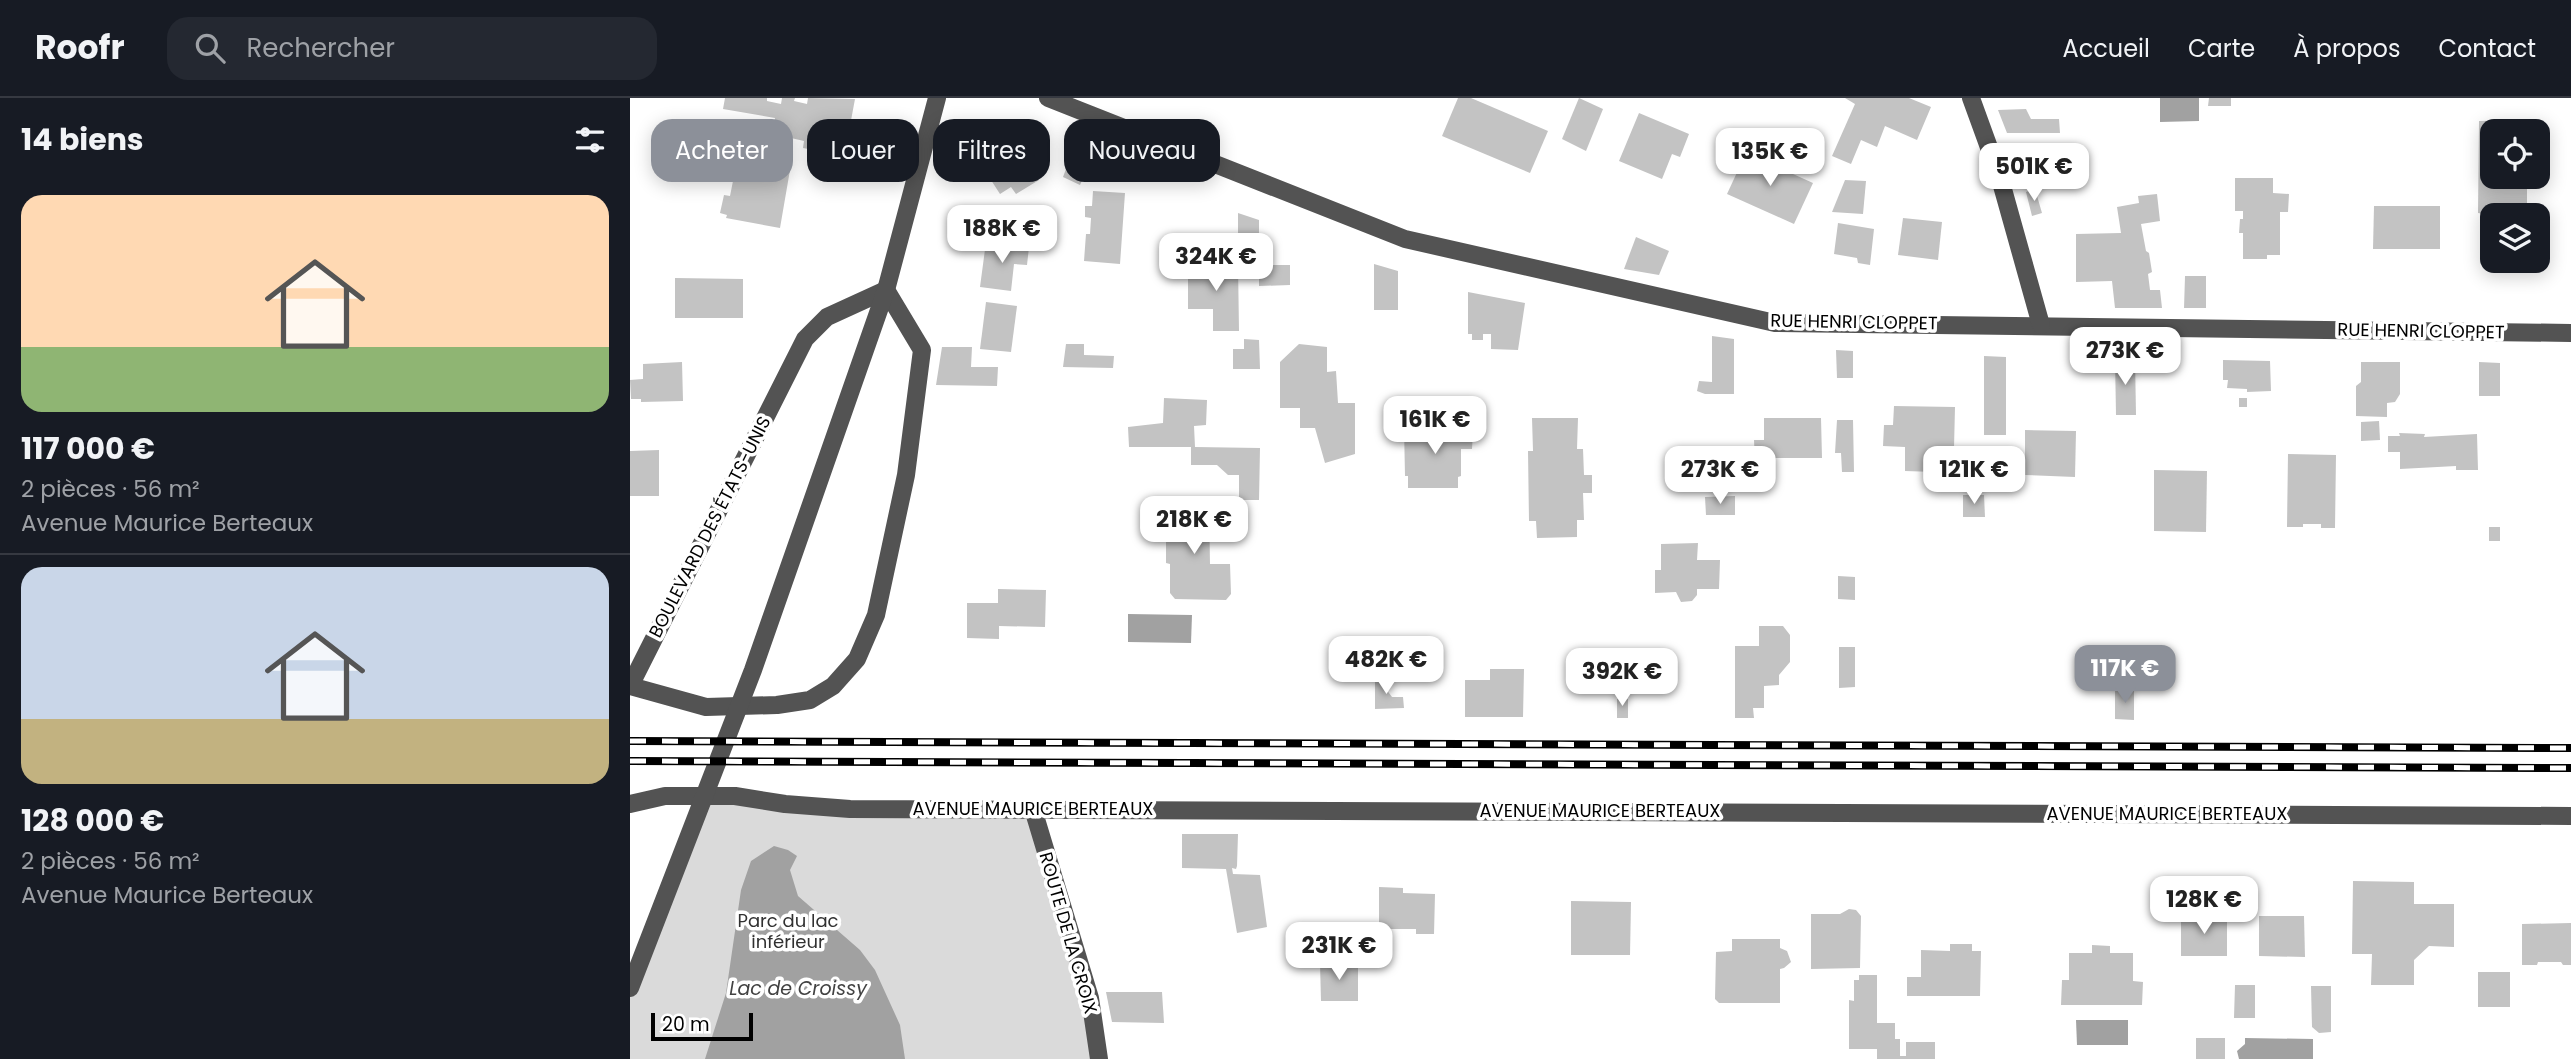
<!DOCTYPE html>
<html lang="fr">
<head>
<meta charset="utf-8">
<style>
  body { margin:0; font-family:Poppins,sans-serif; background:#242831; color:#f1f3f6; height:100vh; display:flex; flex-direction:column; font-size:26px; white-space:nowrap }
  * { box-sizing:border-box; margin:0 }
  p { font-size:23px; color:#9ea1a6 }
  .icon { flex:none; width:38px; height:38px; fill:none; stroke:currentColor; stroke-width:2; stroke-linecap:round; stroke-linejoin:round }
  .map { position:relative; flex:1; overflow:hidden }
  .sheet { display:flex; flex-direction:column; background:#171b24; width:630px }
  .sheet>* { flex:none }
  .guide { position:absolute; left:21px; top:21px; width:665px; height:63px; display:flex; gap:14px }
  .tools { position:absolute; left:1850px; top:21px; display:grid; gap:14px }
  .tools a { display:grid; place-items:center; width:70px; height:70px; border-radius:14px; background:#171b24; box-shadow:0 4px 18px #0003; font-size:35px }
  .scale { position:absolute; left:21px; bottom:18px; width:102px; box-sizing:border-box; padding-left:7px; border:4px solid #000; border-top:0; font-size:19px; line-height:24px; white-space:nowrap; color:#000; -webkit-text-stroke:5px #fff; paint-order:stroke }
  .price { position:absolute; translate:-50% -60px; padding:0 16px; border-radius:14px; background:#fff; color:#222; font-size:23px; line-height:46px; filter:drop-shadow(0 2px 4px #0008) }
  .price::after { content:''; position:absolute; left:50%; top:42px; width:21px; height:16px; margin-left:-10px; background:inherit; clip-path:polygon(0 0,100% 0,50% 100%) }
  .price.current { background:#8c9099; color:#fff }
  ul { padding:0; list-style:none }
  li { display:grid; align-content:center; gap:14px; height:371px; padding:0 21px }
  li+li { border-top:2px solid #363941 }
  li span { display:grid; place-items:center; height:217px; border-radius:21px; color:#555 }
  li>.icon { margin-inline-start:auto }
  span .icon { width:126px; height:126px; fill:#fffc; stroke-width:1 }
  li b { font-size:30px }
  h2 { display:flex; justify-content:space-between; align-items:center; height:84px; padding:0 21px; font-size:30px }
  .tag { padding:0 24px; border-radius:21px; background:#171b24; box-shadow:0 4px 18px #0003; font-size:24px; line-height:63px }
  .tag.current { background:#8c9099; color:#fff }
  header { display:flex; align-items:center; gap:42px; box-sizing:border-box; height:98px; padding:0 35px; background:#171b24; border-bottom:2px solid #363941 }
  header strong { font-size:33px }
  nav { display:flex; gap:38px; margin-inline-start:auto; font-size:24px }
  .search { width:490px; height:63px; background:#242831; display:flex; align-items:center; gap:18px; box-sizing:border-box; padding:0 24px; border-radius:21px; color:#9ea1a6; font-size:26px }
  main { display:flex; flex:1; min-height:0 }
  .map>svg:first-child { display:block }
  .green { fill:#dadada }
  .water { fill:#a1a1a1 }
  .building { fill:#c3c3c3 }
  .lines { fill:none; stroke-linecap:round; stroke-linejoin:round }
  .minor { stroke:#535353; stroke-width:18 }
  .rail-casing { stroke:#000; stroke-width:8 }
  .rail { stroke:#fff; stroke-width:5; stroke-dasharray:16; stroke-linecap:butt }
  .labels { text-anchor:middle; stroke-width:7; stroke-linejoin:round; paint-order:stroke }
  .street-label { font-size:18px; fill:#000; stroke:#fff }
  .park-label { font-size:18px; fill:#313131; stroke:#fff }
  .water-label { font-size:19px; font-style:italic; fill:#424242; stroke:#fff }
</style>
</head>
<body>
<header>
<strong>Roofr</strong>
<div class="search"><svg class="icon" aria-label="search" viewBox="0 0 24 24"><circle cx="10" cy="10" r="6"/><path d="M15 15l6 6"/></svg>Rechercher</div>
<nav><a>Accueil</a><a>Carte</a><a>À propos</a><a>Contact</a></nav>
</header>
<main>
<section class="sheet">
<h2>14 biens<svg class="icon" aria-label="filters" viewBox="0 0 24 24"><path d="M4 7h16M4 17h16"/><circle cx="9" cy="7" r="2"/><circle cx="15" cy="17" r="2"/></svg></h2>
<ul>
<li><span style="background:linear-gradient(#ffd9b3 70%,#8fb573 0)"><svg class="icon" aria-label="home" viewBox="0 0 24 24"><path d="M3 11l9-7 9 7M6 9v11h12V9"/></svg></span><div><b>117 000 €</b><p>2 pièces · 56 m²</p><p>Avenue Maurice Berteaux</p></div></li>
<li><span style="background:linear-gradient(#c9d6e8 70%,#c2b280 0)"><svg class="icon" aria-label="home" viewBox="0 0 24 24"><path d="M3 11l9-7 9 7M6 9v11h12V9"/></svg></span><div><b>128 000 €</b><p>2 pièces · 56 m²</p><p>Avenue Maurice Berteaux</p></div></li>
</ul>
</section>
<div class="map">
<svg width="1941" height="961" viewBox="0 0 1941 961">
  <rect width="100%" height="100%" fill="#fff"/>
  <path class="green" d="M75 697 403 711 469 961H0V891Z"/>
  <g class="water">
    <path d="M1530 0H1569V23L1530 24Z"/>
    <path d="M498 516 562 517 561 545 498 544Z"/>
    <path d="M144 748 158 752 167 758 160 772 168 798 230 852 245 872 270 927 275 961H75L96 895 111 792 121 763Z"/>
    <path d="M1446 922H1498V947H1447Z"/>
    <path d="M1615 940 1683 941V961H1609L1607 953 1615 946Z"/>
  </g>
  <g class="building">
    <path d="M95 0H137V3L151 6 152 0H165L164 3 177 6 178 0 225 1 219 33 245 37 230 68 209 64 210 57 173 50 174 43 148 37 149 32 143 31 145 20 93 11Z"/>
    <path d="M828 0H841L918 33 900 75 812 38Z"/>
    <path d="M949 0 973 11 956 53 932 41Z"/>
    <path d="M1215 0H1279L1301 9 1287 42 1255 28 1247 49 1231 42 1221 66 1202 58 1225 6Z"/>
    <path d="M1579 0H1601V8H1578Z"/>
    <path d="M1396 11 1401 21H1429L1430 35H1377L1368 12Z"/>
    <path d="M1009 15 1059 36 1050 59 1042 56 1032 81 989 63Z"/>
    <path d="M1881 22V33H1862V79L1897 82V117H1862V142H1854L1855 116 1848 115 1849 23Z"/>
    <path d="M379 35 409 82 386 96 381 89 370 96 350 65 361 57 356 50Z"/>
    <path d="M446 45 464 53 450 87 433 79Z"/>
    <path d="M1116 55 1183 85 1164 126 1097 96Z"/>
    <path d="M107 63 160 72 150 130 96 120 97 117 90 115 94 97 100 98Z"/>
    <path d="M1605 80H1643V95L1659 96 1658 114H1650V157H1637V161H1613V135H1609L1610 121H1613V113H1605Z"/>
    <path d="M1215 82 1236 83 1233 116 1202 114Z"/>
    <path d="M1405 91 1412 115 1402 118 1396 94Z"/>
    <path d="M463 93 495 95 490 166 454 163 456 136H460L461 120 455 119V108H462Z"/>
    <path d="M1527 96 1530 123 1511 126 1516 153 1519 155 1522 174 1518 176 1520 192H1530L1532 210H1485L1482 183 1446 184V136L1491 135 1487 109 1509 105 1508 98Z"/>
    <path d="M1744 108H1810V151H1743Z"/>
    <path d="M608 115 629 122V165L619 166V158L608 159Z"/>
    <path d="M1273 120 1312 124 1308 162 1268 157Z"/>
    <path d="M1208 125 1244 131 1240 167 1228 165 1227 160 1204 156Z"/>
    <path d="M1006 139 1039 153 1029 177 994 171Z"/>
    <path d="M356 144 399 149 397 167 384 166 381 193 350 189Z"/>
    <path d="M558 165 608 166 609 233H583V211H558Z"/>
    <path d="M744 166 768 173V212H744Z"/>
    <path d="M629 167H660V187L629 188Z"/>
    <path d="M1555 178H1576V210H1554Z"/>
    <path d="M45 180 113 181V220H45Z"/>
    <path d="M838 194 895 205 888 252 861 251V236H853V242H842V236H838Z"/>
    <path d="M356 204 387 208 381 254 350 251Z"/>
    <path d="M1082 238 1104 241V296H1075L1067 293 1069 283 1082 284Z"/>
    <path d="M614 241 629 242 630 271H603V251H614Z"/>
    <path d="M436 246H454V257L484 258 483 270 433 269Z"/>
    <path d="M669 246 697 249V274L706 273 708 305H725V356L695 365 685 330H670V310H650V264Z"/>
    <path d="M312 249H342L341 269H368L367 288 306 287Z"/>
    <path d="M1206 252 1223 253V280H1207Z"/>
    <path d="M1354 258 1376 259V337H1354Z"/>
    <path d="M1485 260 1505 261 1506 317H1486Z"/>
    <path d="M1593 262 1640 263 1641 293 1617 294V291L1597 290 1598 282H1593Z"/>
    <path d="M52 264 53 303 11 304V301H1L0 282 13 281V266Z"/>
    <path d="M1731 264H1770V296L1765 304 1757 305V319L1726 318V288L1731 284Z"/>
    <path d="M1849 264 1870 265V298H1849Z"/>
    <path d="M534 300 577 302 576 327 564 328 565 349 630 350 629 402H609V377H598L587 367H561V349H499L498 329 533 325Z"/>
    <rect x="1609" y="300" width="8" height="9"/>
    <path d="M1264 308 1325 309 1324 350 1305 349V374L1275 373V349L1253 348 1254 327H1263Z"/>
    <path d="M902 320H948L947 351H953L954 377H962V395H953L954 422H947V439L907 440 906 423H899L898 353H903Z"/>
    <path d="M1134 320H1191L1192 360H1142V363H1125L1124 342H1134Z"/>
    <path d="M1207 322H1223L1224 374H1212L1211 355H1205Z"/>
    <path d="M1749 323 1750 342 1731 343V324Z"/>
    <path d="M774 329H831V334H843L842 351H831V378L828 379V390H778V378H775Z"/>
    <path d="M1395 332 1446 333 1445 379 1395 377Z"/>
    <path d="M1769 335 1795 336 1794 339 1847 336 1848 372H1826V368L1770 371V354H1758V338H1770Z"/>
    <path d="M29 352V398H0V353Z"/>
    <path d="M1658 356 1706 357 1705 430H1691V426H1673V429H1657Z"/>
    <path d="M1524 372 1577 373 1576 434 1524 433Z"/>
    <path d="M1333 397H1354L1355 419H1333Z"/>
    <path d="M1105 398V417H1076L1075 399Z"/>
    <path d="M536 407H579L580 466H600L601 496 596 502 545 501 540 495V466L536 465Z"/>
    <rect x="1859" y="429" width="11" height="14"/>
    <path d="M1068 445 1067 462H1090L1089 491H1067V497L1062 503 1051 504 1046 494 1025 495V472H1031V446Z"/>
    <path d="M1208 478 1225 479V502L1208 501Z"/>
    <path d="M368 491 416 492 415 529 369 528V541L337 540V505H368Z"/>
    <path d="M1129 528H1153L1160 537V564L1149 577V587L1134 588V610H1123L1124 620H1105V548H1129Z"/>
    <path d="M1209 549H1225V589L1209 590Z"/>
    <path d="M860 571H894L893 619H835V582H860Z"/>
    <path d="M755 578 756 591 762 599H773L774 610 745 611V579Z"/>
    <path d="M1485 593H1504V622L1485 621Z"/>
    <rect x="987" y="601" width="11" height="19"/>
    <path d="M552 736H608L607 768 606 771 602 770 603 776 630 777 637 829 607 835 596 771 552 770Z"/>
    <path d="M1723 783 1784 784V806H1824V849L1799 848 1784 862V887H1741L1742 856H1722Z"/>
    <path d="M749 789 773 790V795L805 796 804 836H786V831H749Z"/>
    <path d="M941 803 1001 804 1000 857H941Z"/>
    <path d="M1219 811 1226 812 1231 818 1230 870 1181 871V816H1210Z"/>
    <rect x="1551" y="818" width="46" height="40"/>
    <path d="M1629 818H1674L1675 859 1629 858Z"/>
    <path d="M1941 825V867H1933L1931 864H1908L1907 867H1892V826Z"/>
    <path d="M1102 841H1150V850L1157 853 1161 864 1154 870 1150 871V905H1089L1085 901 1086 854 1102 853Z"/>
    <path d="M1320 846H1342V853H1351L1350 898H1277V879H1291V852L1320 853Z"/>
    <path d="M1462 847 1480 848V855H1503V883L1513 884 1512 907H1431L1432 882H1439V855H1462Z"/>
    <path d="M690 865H728V903H691Z"/>
    <rect x="1848" y="874" width="32" height="35"/>
    <path d="M1229 877H1247V925H1265V941H1270V958H1276V944H1305V961H1247V951H1219V902L1224 903V882H1229Z"/>
    <path d="M1605 887H1625V920H1604Z"/>
    <path d="M1681 888H1701V934L1689 935 1682 929Z"/>
    <path d="M476 894H532L534 925 482 924Z"/>
    <rect x="1566" y="940" width="29" height="21"/>
  </g>
  <g class="lines">
    <g class="minor">
      <path d="M418 0 775 141 1145 225 1941 235"/>
      <path d="M1341 0 1369 77 1411 227"/>
      <path d="M0 588 76 609 147 607 180 602 203 588 227 561 246 517 276 377 292 252 256 192 197 219 175 241 0 588"/>
      <path d="M0 706 35 698H105L155 706 220 711 1941 718"/>
      <path d="M403 711 460 900 469 961"/>
      <path d="M0 890 123 572 256 192 307 0"/>
    </g>
    <defs>
      <g id="rail">
        <path d="M0 643 1941 650"/>
        <path d="M0 663 1941 670"/>
      </g>
    </defs>
    <use href="#rail" class="rail-casing"/>
    <use href="#rail" class="rail"/>
  </g>
  <g class="labels">
    <g class="street-label">
      <text transform="translate(1224 224) rotate(1)" y="6">RUE HENRI CLOPPET</text>
      <text transform="translate(1791 233) rotate(1)" y="6">RUE HENRI CLOPPET</text>
      <text transform="translate(80 429) rotate(-63)" y="6">BOULEVARD DES ÉTATS-UNIS</text>
      <text x="403" y="717">AVENUE MAURICE BERTEAUX</text>
      <text x="970" y="719">AVENUE MAURICE BERTEAUX</text>
      <text x="1537" y="722">AVENUE MAURICE BERTEAUX</text>
      <text transform="translate(438 835) rotate(74)" y="6">ROUTE DE LA CROIX</text>
    </g>
    <g class="park-label">
      <text x="158" y="829">Parc du lac<tspan x="158" dy="21">inférieur</tspan></text>
    </g>
    <g class="water-label">
      <text x="168" y="897">Lac de Croissy</text>
    </g>
  </g>
</svg>
<div class="tools">
<a><svg class="icon" aria-label="locate" viewBox="0 0 24 24"><circle cx="12" cy="12" r="6"/><path d="M12 2v4M12 18v4M2 12h4M18 12h4"/></svg></a>
<a><svg class="icon" aria-label="layers" viewBox="0 0 24 24"><path d="M12 4l9 5-9 5-9-5zM3 14l9 5 9-5"/></svg></a>
</div>
<div class="scale">20 m</div>
<b class="price" style="left:1140px;top:90px">135K €</b>
<b class="price" style="left:1404px;top:105px">501K €</b>
<b class="price" style="left:372px;top:167px">188K €</b>
<b class="price" style="left:586px;top:195px">324K €</b>
<b class="price" style="left:1495px;top:289px">273K €</b>
<b class="price" style="left:805px;top:358px">161K €</b>
<b class="price" style="left:1090px;top:408px">273K €</b>
<b class="price" style="left:1344px;top:408px">121K €</b>
<b class="price" style="left:564px;top:458px">218K €</b>
<b class="price" style="left:756px;top:598px">482K €</b>
<b class="price current" style="left:1495px;top:607px">117K €</b>
<b class="price" style="left:992px;top:610px">392K €</b>
<b class="price" style="left:1574px;top:838px">128K €</b>
<b class="price" style="left:709px;top:884px">231K €</b>
<div class="guide">
<a class="tag current">Acheter</a>
<a class="tag">Louer</a>
<a class="tag">Filtres</a>
<a class="tag">Nouveau</a>
</div>
</div>
</main>
</body>
</html>
